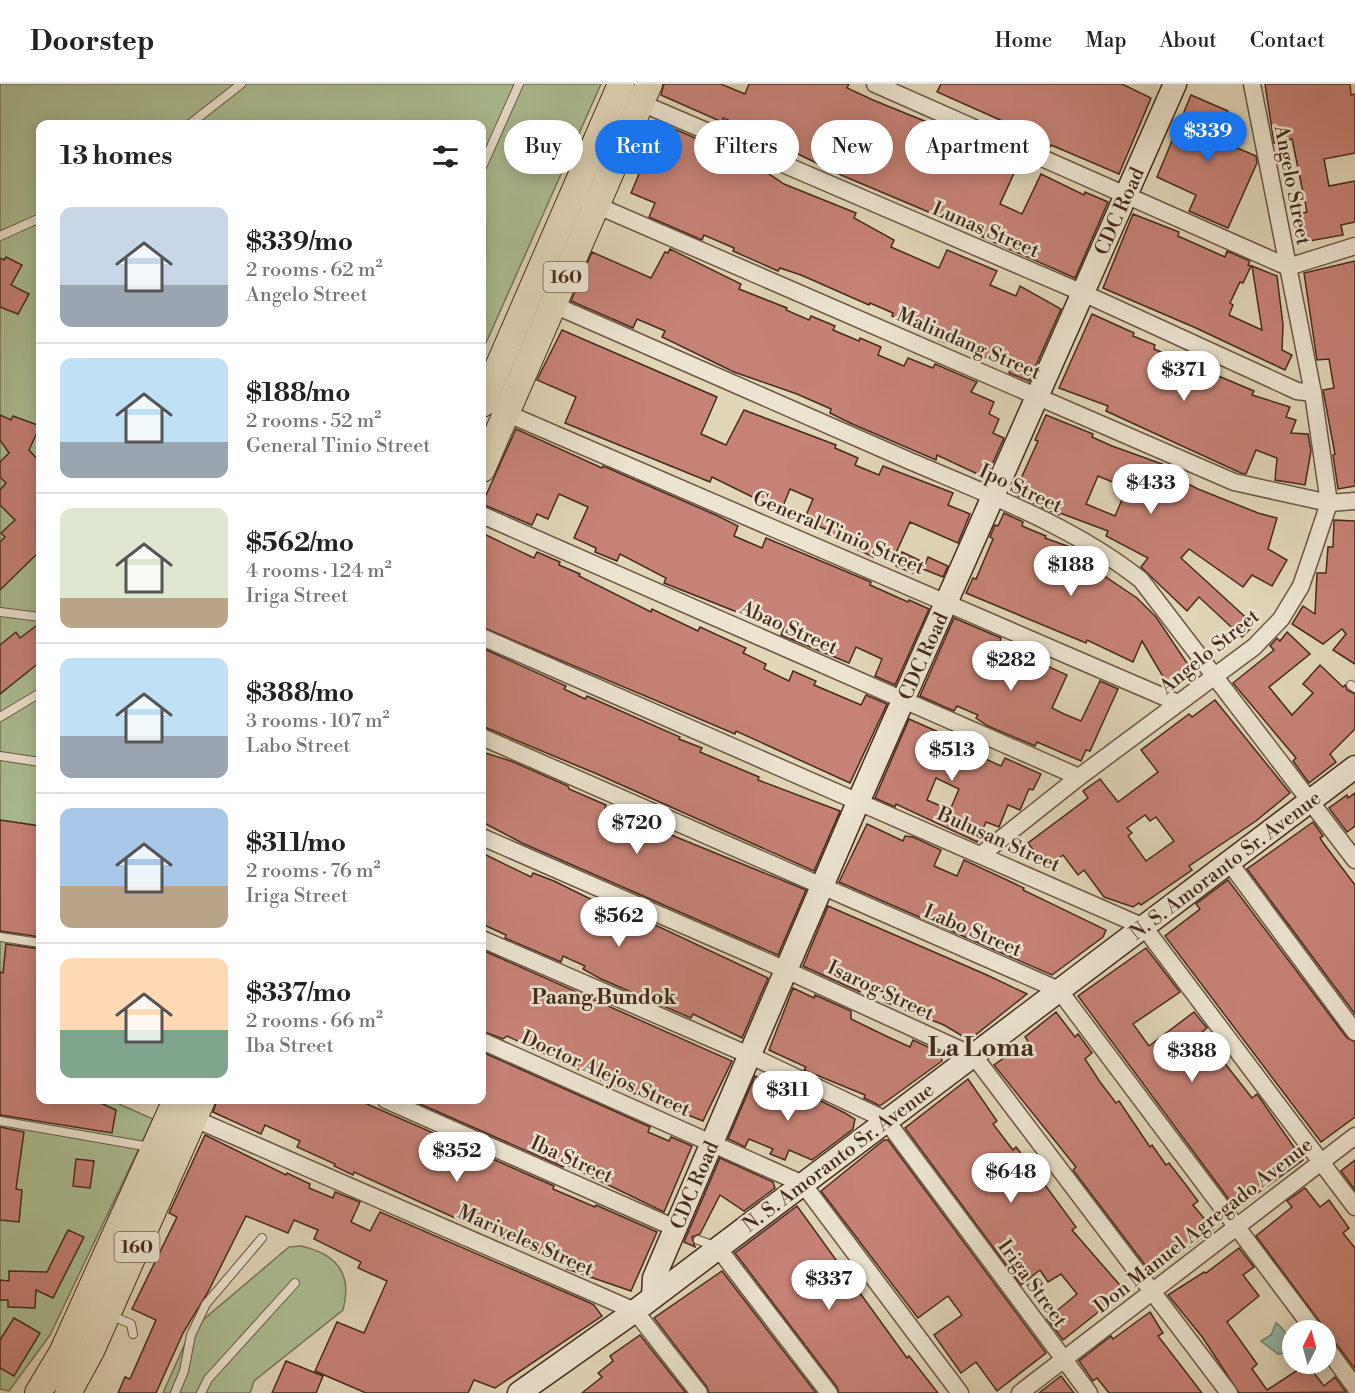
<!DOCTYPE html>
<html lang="en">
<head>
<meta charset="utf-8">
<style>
  body { margin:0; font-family:"Libre Bodoni",serif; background:#f6f6f6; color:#222; height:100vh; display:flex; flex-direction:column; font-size:22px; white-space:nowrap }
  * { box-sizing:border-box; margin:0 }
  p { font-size:20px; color:#767676 }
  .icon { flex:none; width:33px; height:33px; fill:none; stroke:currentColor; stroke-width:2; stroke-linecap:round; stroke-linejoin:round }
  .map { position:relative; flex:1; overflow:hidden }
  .details { position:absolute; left:36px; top:36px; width:450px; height:984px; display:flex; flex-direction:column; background:#fff; border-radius:12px; box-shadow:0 3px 15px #0003 }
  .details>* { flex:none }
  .hud { position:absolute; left:504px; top:36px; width:570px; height:54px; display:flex; gap:12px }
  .needle { width:39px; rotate:6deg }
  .controls { position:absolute; left:1282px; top:1236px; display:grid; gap:12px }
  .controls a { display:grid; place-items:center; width:54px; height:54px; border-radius:50%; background:#fff; box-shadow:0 3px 15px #0003; font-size:30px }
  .price { position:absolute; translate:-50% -51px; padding:0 14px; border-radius:21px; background:#fff; color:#222; font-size:20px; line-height:39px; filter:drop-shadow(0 2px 3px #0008) }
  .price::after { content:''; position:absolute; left:50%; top:36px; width:18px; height:14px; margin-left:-9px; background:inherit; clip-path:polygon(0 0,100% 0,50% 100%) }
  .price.selected { background:#1a73e8; color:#fff }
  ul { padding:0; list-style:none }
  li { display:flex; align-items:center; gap:18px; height:150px; padding:0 24px }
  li+li { border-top:2px solid #e0e0e0 }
  li span { display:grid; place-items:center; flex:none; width:168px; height:120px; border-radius:12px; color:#555 }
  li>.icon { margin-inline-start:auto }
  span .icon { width:72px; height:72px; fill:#fffc; stroke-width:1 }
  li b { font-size:26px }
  h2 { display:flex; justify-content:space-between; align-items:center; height:72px; padding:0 24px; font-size:26px }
  .chip { padding:0 21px; border-radius:27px; background:#fff; box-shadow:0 3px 15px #0003; font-size:21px; line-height:54px }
  .chip.selected { background:#1a73e8; color:#fff }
  header { display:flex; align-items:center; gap:36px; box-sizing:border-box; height:84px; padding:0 30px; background:#fff; border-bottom:2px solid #e0e0e0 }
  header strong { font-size:28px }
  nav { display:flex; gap:33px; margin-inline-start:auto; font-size:21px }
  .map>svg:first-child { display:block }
  .green { fill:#acbf94; stroke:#797558; stroke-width:1.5 }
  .water { fill:#95b9ab; stroke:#758072; stroke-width:1.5 }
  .building { fill:#c78277; stroke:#462b1c; stroke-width:1.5; fill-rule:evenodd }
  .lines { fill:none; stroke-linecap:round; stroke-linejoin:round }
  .lane-casing { stroke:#6d5643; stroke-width:10 }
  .street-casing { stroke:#6d5643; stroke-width:19 }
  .secondary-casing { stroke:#462b1c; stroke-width:25 }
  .primary-casing { stroke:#462b1c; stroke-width:28 }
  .lane { stroke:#ece4d1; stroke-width:8 }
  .street { stroke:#ece4d1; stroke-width:16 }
  .secondary { stroke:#ece4d1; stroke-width:22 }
  .primary { stroke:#e1d6b8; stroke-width:26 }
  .labels { text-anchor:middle; stroke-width:5; stroke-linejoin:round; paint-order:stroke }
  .shield { fill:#ece4d1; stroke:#786252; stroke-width:1.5 }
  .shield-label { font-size:18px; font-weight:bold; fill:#462b1c }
  .street-label { font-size:20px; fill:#462b1c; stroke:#ece4d1 }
  .neighbourhood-label { font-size:21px; font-weight:bold; fill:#462b1c; stroke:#ece4d1 }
  .district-label { font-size:26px; font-weight:bold; fill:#462b1c; stroke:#ece4d1 }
</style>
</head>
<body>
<header>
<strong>Doorstep</strong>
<nav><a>Home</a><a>Map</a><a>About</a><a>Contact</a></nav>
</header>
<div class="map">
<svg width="1355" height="1309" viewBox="0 0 1355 1309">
  <rect width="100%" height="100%" fill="#e1d6b8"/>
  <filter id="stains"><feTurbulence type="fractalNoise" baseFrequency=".00333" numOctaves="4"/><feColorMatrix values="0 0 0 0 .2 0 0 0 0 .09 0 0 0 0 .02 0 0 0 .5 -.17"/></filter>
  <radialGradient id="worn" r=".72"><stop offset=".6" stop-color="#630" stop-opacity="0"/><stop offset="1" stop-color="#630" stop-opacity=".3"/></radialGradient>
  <g class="green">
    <path d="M0 0H601L482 268V40H40V1016H110L153 1035 50 1251 9 1307 0 1305Z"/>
    <path d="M301 1162C336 1170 353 1189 343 1226L254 1297 250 1309H163L191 1246 289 1163Z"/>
  </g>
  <path class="water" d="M1276 1239C1283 1243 1284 1250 1293 1254L1291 1269 1278 1270 1261 1257 1271 1251Z"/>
  <g class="building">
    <path d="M664 0H721L745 10 749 0H849L847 4 873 16 1020 76 1000 120 1022 130 1041 90 1084 111 1085 108 1108 118 1075 194 982 153 983 151 841 91 794 68 795 65 773 54 723 34 722 38 679 19 661 11Z"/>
    <path d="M941 0H1122L1151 14 1119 90 1051 61 1050 63 1027 54 1029 50 1007 39 937 8Z"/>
    <path d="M1265 0H1350L1351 11 1355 10V69L1324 75 1329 102 1355 97V138L1341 141 1343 151 1304 158 1299 130 1307 128 1292 55 1274 59Z"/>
    <path d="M1191 11 1228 27 1219 47 1222 49 1219 56 1256 72 1257 79 1228 144 1189 127 1196 111 1157 93Z"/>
    <path d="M658 38 716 63 714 67 766 88 784 100 856 129 854 134 894 156 891 163 939 184 947 166 997 187 990 201 1016 212 1020 202 1061 225 1029 297 1009 289 1011 283 939 256 940 254 892 232 893 229 870 219 869 221 801 191 780 184 778 187 733 167 734 164 704 151 702 156 649 133 655 119 631 109 639 90 634 88Z"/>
    <path d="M1133 130 1179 148 1178 152 1225 173 1227 167 1250 177 1248 181 1251 182 1243 199 1240 198 1230 219 1233 221 1229 231 1262 246 1252 182 1277 192 1283 241 1282 266 1292 271 1285 286 1196 244 1103 204Z"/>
    <path d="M670 165 741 200 739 205 787 224 786 226 809 236 811 232 835 242 833 246 859 257 860 254 881 263 878 271 904 282 908 274 933 284 935 280 977 298 971 308 994 318 989 330 999 335 993 349 1004 354 986 394 937 371 936 376 850 339 830 329 831 325 797 310 734 288 662 253 665 247 637 235 633 244 571 217 592 168 651 194 665 168 668 169Z"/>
    <path d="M6 173 22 181 11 201 29 210 18 230 0 223V174L4 176Z"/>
    <path d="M1355 177V402L1338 405 1333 371 1335 370 1323 306 1334 304 1329 275 1317 276 1304 189Z"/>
    <path d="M1092 230 1134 249 1133 252 1155 261 1154 265 1254 307 1252 311 1290 323 1286 333 1296 336 1291 349 1308 350 1311 367 1305 401 1275 396 1277 374 1256 366 1246 390 1241 389 1106 327 1108 322 1059 304Z"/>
    <path d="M562 246 717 313 701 350 726 361 744 326 836 361 835 364 858 374 855 381 879 391 883 382 953 409 948 421 970 430 958 459 910 438 894 473 876 466 873 473 830 452 832 448 804 436 813 415 790 405 781 427 712 393 710 398 565 339 576 313 537 296Z"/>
    <path d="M0 331 11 336 13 332 40 342 29 366 40 378V467L0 506V458L5 453 1 449 15 436 0 421V406L6 399 0 393V378L9 369 0 356Z"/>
    <path d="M1046 331 1093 350 1092 353 1112 362 1162 380 1159 385 1198 405 1258 429 1277 434 1268 465 1287 476 1272 502 1252 491 1243 503 1189 465 1181 474 1254 541 1242 553 1199 513 1187 527 1141 483 1148 474 1106 452 1108 447 1060 429 1059 431 1014 410 1038 357 1035 356ZM1098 392 1127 404 1115 432 1086 420Z"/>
    <path d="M516 345 602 384 603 382 718 432 738 442 734 452 762 464 766 454 871 498 870 501 908 518 909 516 929 525 895 601 875 592 882 575 856 563 849 579 781 551 784 544 760 533 759 536 747 532 664 499 666 494 620 470 617 477 595 468 596 464 574 454 588 423 559 410 548 435 537 430 532 441 482 420Z"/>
    <path d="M1004 429 1023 438 1022 442 1046 452 1045 454 1070 463 1094 476 1106 487 1103 491 1137 514 1156 533 1193 588 1169 603 1142 557 1133 578 1087 556 1086 559 966 509 973 494 976 495 993 455 990 453 995 441 998 442Z"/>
    <path d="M1334 436 1355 437V580L1333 566 1346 550 1342 545 1323 560 1292 540 1303 522 1315 530 1317 489H1326L1328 463H1333Z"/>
    <path d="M482 449 534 474 537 468 560 478 559 481 580 490 579 492 651 528 652 525 698 547 700 543 746 564 743 569 766 580 764 585 789 597 793 587 816 597 814 601 861 621 866 611 887 620 850 699 736 647 735 650 482 543Z"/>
    <path d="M902 468 919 476 913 489 896 482Z"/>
    <path d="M928 473 948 482 943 493 923 485Z"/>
    <path d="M954 534 1001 554 1000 557 1022 568 1021 570 1067 591 1052 624 1064 630 1081 637 1100 597 1118 605 1090 667 1086 666 1081 677 1037 658 1035 662 988 642 976 634 978 631 957 622 954 627 920 612Z"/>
    <path d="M40 539V578L0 610V561L16 548 20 554Z"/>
    <path d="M1287 548 1310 570 1269 603 1292 631 1313 609 1303 600 1320 581 1343 603 1345 601 1347 606 1355 610V645L1330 670 1336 678 1309 699 1293 677 1296 674 1233 599 1274 566 1270 562 1277 554 1280 557Z"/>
    <path d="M482 564 566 602 564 605 585 615 587 612 680 653 679 655 702 664 700 668 759 693 758 696 840 727 814 787 597 690 482 642Z"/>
    <path d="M1215 616 1290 709 1256 737 1189 782 1192 786 1141 821 1139 819 1133 823 1104 813 1084 786 1078 791 1063 771 1046 784 1028 759 1088 714 1083 707 1100 695 1118 718 1158 688 1141 666 1189 630 1192 633ZM1145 731 1150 737 1156 733 1174 757 1146 777 1128 752 1132 749 1127 744Z"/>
    <path d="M909 635 970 662 968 667 1001 682 1005 674 1041 690 1033 706 1029 705 1020 726 1008 721 999 743 986 738 977 758 896 720 895 723 875 714ZM936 694 959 705 950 726 927 716Z"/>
    <path d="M482 668 511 677 568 702 569 705 606 721 605 724 806 806 778 871 522 759 482 738Z"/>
    <path d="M1355 709V742L1347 748 1329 724 1347 711 1348 714Z"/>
    <path d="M0 736 40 742V853L0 847Z"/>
    <path d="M1313 738 1323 752 1320 754 1324 760 1355 801V930L1247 785Z"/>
    <path d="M867 740 903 757 905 752 913 753 941 766 934 782 957 792 964 776 1024 804 1023 806 1106 846 1103 853 1052 891 839 798Z"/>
    <path d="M482 769 531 793 533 789 554 797 649 844 651 839 768 894 742 954 693 930 691 934 601 895 583 885 585 882 563 872 561 878 505 854 506 851 482 840Z"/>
    <path d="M1228 796 1347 954 1355 958V1033L1321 1058 1165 852 1200 825 1196 820Z"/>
    <path d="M828 822 987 891 1027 910 969 956 944 941 885 918 888 910 863 900 860 908 803 882Z"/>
    <path d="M6 860 40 865 38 990 40 1016H94L116 1026 112 1049 0 1031V888L3 889Z"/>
    <path d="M1146 864 1180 908 1133 940 1149 962 1194 928 1207 944 1201 949 1252 1014 1257 1010 1303 1076 1236 1125 1078 912Z"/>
    <path d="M482 866 732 977 703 1037 603 997 507 952 503 955 482 947Z"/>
    <path d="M793 904 814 914 815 911 851 927V935L888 953 910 963 913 956 941 969 942 977 880 1022 864 1014 865 1011 804 986 806 983 769 966Z"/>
    <path d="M1056 928 1075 953 1078 950 1092 969 1085 975 1100 998 1116 1019 1119 1017 1150 1063 1152 1061 1166 1081 1169 1079 1186 1101 1198 1117 1193 1121 1213 1145 1152 1190 1073 1086 1076 1083 994 981 1028 957 1025 953Z"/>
    <path d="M482 968 650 1043 648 1048 669 1057 671 1053 692 1062 664 1128 565 1080 563 1083 411 1016H482Z"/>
    <path d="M755 992 813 1019 815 1014 845 1029 855 1035 853 1045 812 1076 789 1066 785 1076 770 1070 773 1065 749 1055 745 1063 728 1055Z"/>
    <path d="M968 995 997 1037 993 1040 1013 1066 1016 1063 1031 1082 1076 1143 1072 1146 1125 1207 1063 1256 1047 1235 1077 1210 1061 1190 1048 1198 1040 1186 1021 1201 905 1044Z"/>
    <path d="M217 1016H358L554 1102 553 1105 595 1123 596 1121 657 1148 631 1207 567 1185 569 1181 453 1133 354 1088 353 1091 334 1082 335 1080 297 1063 300 1057 265 1041 261 1050 213 1028Z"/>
    <path d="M0 1043 24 1048 16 1105 22 1106 19 1138 0 1136Z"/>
    <path d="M205 1051 286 1091 287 1089 310 1100 309 1104 333 1114 335 1108 360 1118 351 1138 370 1147 380 1128 588 1218 594 1221 602 1232 495 1304 474 1296 468 1309H366L315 1287 337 1238 364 1249 387 1197 358 1184 361 1178 314 1155 318 1146 294 1136 288 1149 246 1132 208 1208 183 1249 156 1309H118L125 1293 130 1295 156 1236 132 1225 177 1133 169 1129Z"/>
    <path d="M884 1056H888L1046 1269 997 1307 976 1278 961 1289 934 1251 962 1231 948 1212 918 1234 821 1107Z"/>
    <path d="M720 1074 773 1098 775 1104 744 1127 720 1111 700 1150 692 1153 695 1163 684 1158Z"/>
    <path d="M76 1075 94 1077 90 1104 73 1102Z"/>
    <path d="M1355 1076V1106L1341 1087Z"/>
    <path d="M1305 1104 1320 1123 1329 1116 1349 1144 1343 1149 1355 1164V1285L1256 1152 1292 1123 1287 1117Z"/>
    <path d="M797 1122 907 1274 909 1272 938 1309H839L837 1303 735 1169Z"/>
    <path d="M68 1146 84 1153 53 1214 36 1206 35 1224 8 1223V1216H0V1196L9 1197V1187L47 1188Z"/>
    <path d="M1239 1164 1254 1183 1243 1191 1259 1212 1227 1238 1257 1280 1252 1285 1267 1306 1307 1280 1324 1302 1335 1293 1346 1308 1239 1309 1203 1254 1168 1211 1204 1188 1206 1189Z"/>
    <path d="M722 1187 816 1309H709L707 1303 654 1234Z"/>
    <path d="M1150 1228 1163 1249 1158 1252 1202 1309H1109L1097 1294 1093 1297 1079 1277 1111 1252 1113 1255Z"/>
    <path d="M14 1234 40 1249 14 1292 0 1284V1256Z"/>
    <path d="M640 1251 686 1309H582L602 1293 598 1289 613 1277 610 1272Z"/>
    <path d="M286 1277 323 1292 316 1309H272Z"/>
    <path d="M1061 1292 1074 1309H1039Z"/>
  </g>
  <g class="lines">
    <defs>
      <g id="lane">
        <path d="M190 40 241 0"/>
        <path d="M482 83 519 0"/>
        <path d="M0 152 40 134"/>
        <path d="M0 528 40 533"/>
        <path d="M1351 601 1355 604"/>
        <path d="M0 633 40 609"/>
        <path d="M0 672 40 678"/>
        <path d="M0 853 40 859"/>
        <path d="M0 1037 150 1063"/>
        <path d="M698 1156 715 1162"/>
        <path d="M110 1231 131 1240 133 1250"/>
        <path d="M175 1309 184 1287 191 1251 206 1220 262 1154"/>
        <path d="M201 1309 208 1295 295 1199"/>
      </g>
      <g id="street">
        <path d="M875 0 1288 183 1355 162"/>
        <path d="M641 19 1083 209 1297 307 1313 309"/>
        <path d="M589 118 1234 398 1329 419 1355 417"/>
        <path d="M554 221C670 272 787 323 903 374 984 409 1072 441 1141 496L1355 776"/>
        <path d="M499 326 1178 619"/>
        <path d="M482 431 1079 693"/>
        <path d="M482 553 1144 843 1355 1123"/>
        <path d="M482 653 1059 906 1314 1246"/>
        <path d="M482 753 786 886 974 972 1229 1309"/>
        <path d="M982 770 1079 693 1254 563 1281 535 1301 502 1314 464 1329 419 1313 309 1252 0"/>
        <path d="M1229 778 1355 948"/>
        <path d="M482 855 749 971 886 1036 1089 1309"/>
        <path d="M482 957 803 1100 960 1309"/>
        <path d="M386 1016 675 1144"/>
        <path d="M186 1031 635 1227 699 1309"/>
        <path d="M718 1164 829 1309"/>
        <path d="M1326 1263 1355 1303"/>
        <path d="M1020 1309 1355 1052"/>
      </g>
      <g id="secondary">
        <path d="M653 1213 654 1194 859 716 1175 0"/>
        <path d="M519 1309 635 1227 1355 683"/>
      </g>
      <g id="primary">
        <path d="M482 320 621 0"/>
        <path d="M482 385 649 0"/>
        <path d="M38 1309 62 1269 176 1016"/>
        <path d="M68 1309 91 1267 202 1016"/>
      </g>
    </defs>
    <use href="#lane" class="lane-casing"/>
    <use href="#street" class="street-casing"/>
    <use href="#secondary" class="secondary-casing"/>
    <use href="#primary" class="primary-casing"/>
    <use href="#lane" class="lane"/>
    <use href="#street" class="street"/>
    <use href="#secondary" class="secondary"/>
    <use href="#primary" class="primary"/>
  </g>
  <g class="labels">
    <g class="shield">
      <rect x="543.5" y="178" width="45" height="30" rx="4.5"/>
      <rect x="114.5" y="1148" width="45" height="30" rx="4.5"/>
    </g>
    <g class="shield-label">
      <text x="566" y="199">160</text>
      <text x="137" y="1169">160</text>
    </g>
    <g class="street-label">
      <text transform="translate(1293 101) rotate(79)" y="7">Angelo Street</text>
      <text transform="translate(1119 127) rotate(-66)" y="7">CDC Road</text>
      <text transform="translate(986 145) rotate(23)" y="7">Lunas Street</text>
      <text transform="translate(969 259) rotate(23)" y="7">Malindang Street</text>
      <text transform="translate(1021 404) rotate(25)" y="7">Ipo Street</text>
      <text transform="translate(839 448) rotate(23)" y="7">General Tinio Street</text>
      <text transform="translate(789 543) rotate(24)" y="7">Abao Street</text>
      <text transform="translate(1209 567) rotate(-39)" y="7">Angelo Street</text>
      <text transform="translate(923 572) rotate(-66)" y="7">CDC Road</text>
      <text transform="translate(999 755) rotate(24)" y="7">Bulusan Street</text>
      <text transform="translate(1225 781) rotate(-37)" y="7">N. S. Amoranto Sr. Avenue</text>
      <text transform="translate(973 846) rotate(23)" y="7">Labo Street</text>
      <text transform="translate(881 906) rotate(25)" y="7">Isarog Street</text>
      <text transform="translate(606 989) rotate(24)" y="7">Doctor Alejos Street</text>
      <text transform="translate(838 1073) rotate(-37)" y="7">N. S. Amoranto Sr. Avenue</text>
      <text transform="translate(572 1075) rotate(24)" y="7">Iba Street</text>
      <text transform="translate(694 1101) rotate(-67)" y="7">CDC Road</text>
      <text transform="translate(1203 1141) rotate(-38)" y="7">Don Manuel Agregado Avenue</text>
      <text transform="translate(526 1156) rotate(24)" y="7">Mariveles Street</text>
      <text transform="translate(1033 1199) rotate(54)" y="7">Iriga Street</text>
    </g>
    <g class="neighbourhood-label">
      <text x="604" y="920">Paang Bundok</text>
    </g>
    <g class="district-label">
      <text x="981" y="972">La Loma</text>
    </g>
  </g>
  <rect width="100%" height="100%" filter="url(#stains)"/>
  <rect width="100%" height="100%" fill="url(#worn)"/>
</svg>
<div class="controls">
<a><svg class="needle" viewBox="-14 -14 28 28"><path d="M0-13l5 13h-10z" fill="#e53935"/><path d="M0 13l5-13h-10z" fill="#767676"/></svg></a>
</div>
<b class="price selected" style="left:1208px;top:79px">$339</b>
<b class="price" style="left:1184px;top:318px">$371</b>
<b class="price" style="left:1151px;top:431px">$433</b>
<b class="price" style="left:1071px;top:513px">$188</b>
<b class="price" style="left:1011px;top:608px">$282</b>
<b class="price" style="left:952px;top:698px">$513</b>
<b class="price" style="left:637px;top:771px">$720</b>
<b class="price" style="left:619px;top:864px">$562</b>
<b class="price" style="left:1192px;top:999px">$388</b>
<b class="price" style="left:788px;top:1038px">$311</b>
<b class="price" style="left:457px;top:1099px">$352</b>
<b class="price" style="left:1011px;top:1120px">$648</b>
<b class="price" style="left:829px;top:1227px">$337</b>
<div class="hud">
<a class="chip">Buy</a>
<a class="chip selected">Rent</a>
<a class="chip">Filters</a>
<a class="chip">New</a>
<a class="chip">Apartment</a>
</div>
<section class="details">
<h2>13 homes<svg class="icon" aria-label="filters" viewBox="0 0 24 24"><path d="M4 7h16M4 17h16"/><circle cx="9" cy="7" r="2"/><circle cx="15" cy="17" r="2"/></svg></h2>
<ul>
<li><span style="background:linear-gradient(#c9d6e8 65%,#9aa5b1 0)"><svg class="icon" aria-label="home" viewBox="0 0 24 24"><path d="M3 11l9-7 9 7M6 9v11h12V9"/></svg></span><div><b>$339/mo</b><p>2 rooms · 62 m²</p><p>Angelo Street</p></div></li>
<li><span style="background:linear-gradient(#bfe0f5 70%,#9aa5b1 0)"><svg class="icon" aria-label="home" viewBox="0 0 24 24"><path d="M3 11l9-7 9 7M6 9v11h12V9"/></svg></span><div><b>$188/mo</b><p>2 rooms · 52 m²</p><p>General Tinio Street</p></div></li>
<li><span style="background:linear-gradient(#dfe7d0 75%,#b9a48a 0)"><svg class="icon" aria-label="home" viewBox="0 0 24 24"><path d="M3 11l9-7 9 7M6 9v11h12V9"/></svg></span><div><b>$562/mo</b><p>4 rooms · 124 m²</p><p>Iriga Street</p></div></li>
<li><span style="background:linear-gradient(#bfe0f5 65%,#9aa5b1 0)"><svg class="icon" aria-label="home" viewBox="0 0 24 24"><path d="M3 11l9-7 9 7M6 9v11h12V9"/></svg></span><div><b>$388/mo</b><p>3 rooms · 107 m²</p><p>Labo Street</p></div></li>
<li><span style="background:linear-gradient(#a9c7e8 65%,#b9a48a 0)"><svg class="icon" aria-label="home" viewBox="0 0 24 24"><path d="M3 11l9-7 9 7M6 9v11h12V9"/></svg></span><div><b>$311/mo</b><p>2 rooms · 76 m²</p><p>Iriga Street</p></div></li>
<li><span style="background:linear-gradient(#ffd9b3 60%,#7fa58c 0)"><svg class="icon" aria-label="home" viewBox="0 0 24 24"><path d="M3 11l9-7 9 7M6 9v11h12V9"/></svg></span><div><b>$337/mo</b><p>2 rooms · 66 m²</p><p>Iba Street</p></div></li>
</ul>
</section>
</div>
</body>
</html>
